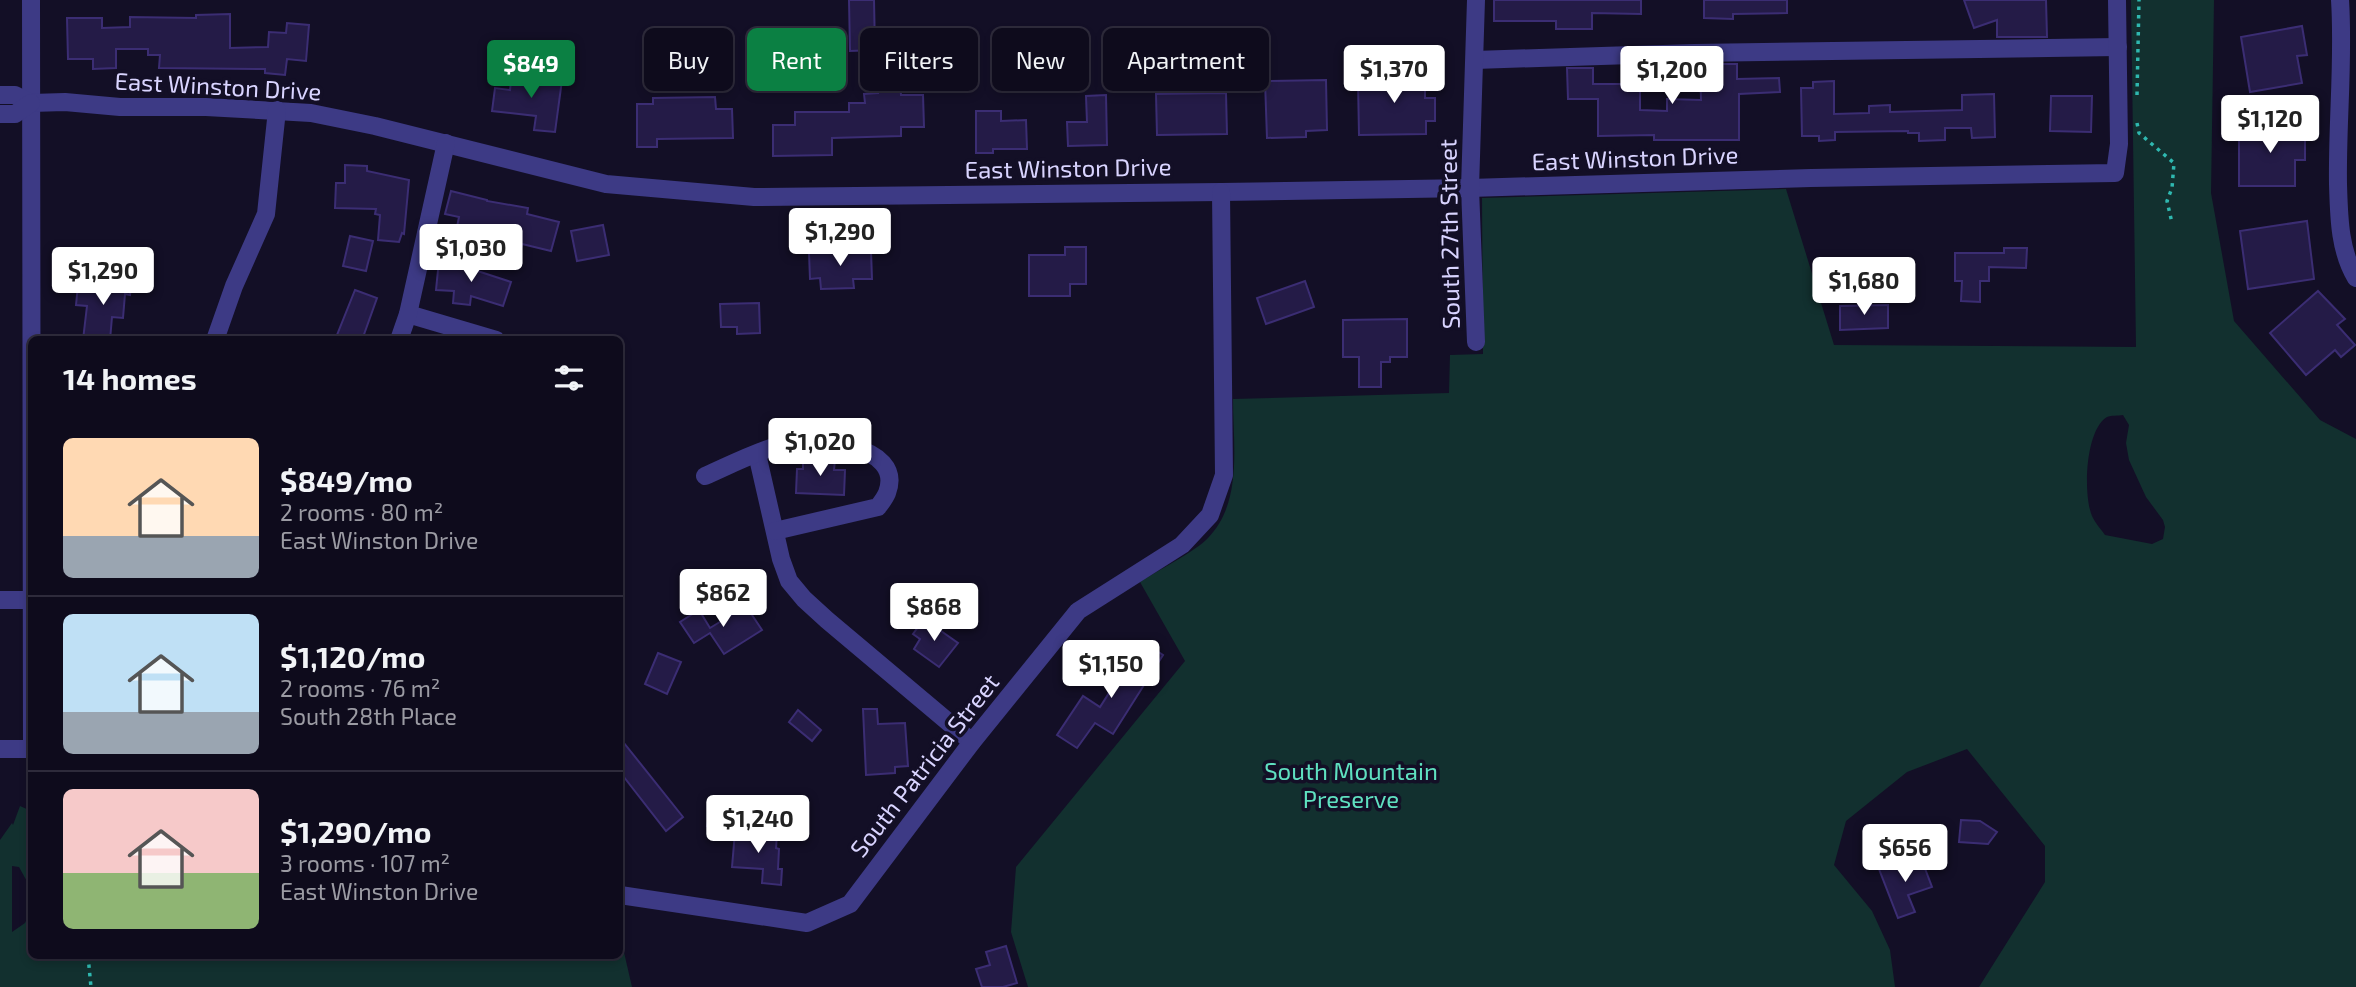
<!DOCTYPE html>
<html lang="en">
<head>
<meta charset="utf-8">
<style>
  body { margin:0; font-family:"Exo 2",sans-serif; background:#1c1929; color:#f1f3f6; height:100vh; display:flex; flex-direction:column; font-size:26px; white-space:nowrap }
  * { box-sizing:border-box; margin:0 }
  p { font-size:23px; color:#9b9ba3 }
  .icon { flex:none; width:38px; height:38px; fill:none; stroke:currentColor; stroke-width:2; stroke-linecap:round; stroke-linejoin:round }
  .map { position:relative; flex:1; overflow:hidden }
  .drawer { position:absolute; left:28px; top:336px; width:595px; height:623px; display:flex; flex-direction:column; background:#0e0b1c; border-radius:10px; box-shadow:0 4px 10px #0003,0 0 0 2px #2e2b3b }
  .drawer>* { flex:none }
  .guide { position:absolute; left:644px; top:28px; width:665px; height:63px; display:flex; gap:14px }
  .price { position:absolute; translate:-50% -60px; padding:0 16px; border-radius:7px; background:#fff; color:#222; font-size:23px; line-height:46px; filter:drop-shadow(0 2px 4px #0008) }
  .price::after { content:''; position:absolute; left:50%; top:42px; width:21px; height:16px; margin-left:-10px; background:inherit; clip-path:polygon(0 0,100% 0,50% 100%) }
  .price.on { background:#0b8043; color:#fff }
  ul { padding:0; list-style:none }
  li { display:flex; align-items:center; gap:21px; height:175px; padding:0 35px }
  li+li { border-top:2px solid #2e2b3b }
  li span { display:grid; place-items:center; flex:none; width:196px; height:140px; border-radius:10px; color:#555 }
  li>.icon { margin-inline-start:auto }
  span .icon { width:84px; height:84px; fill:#fffc; stroke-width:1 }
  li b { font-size:30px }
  h2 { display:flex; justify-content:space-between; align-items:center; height:84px; padding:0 35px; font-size:30px }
  .chip { padding:0 24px; border-radius:10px; background:#0e0b1c; box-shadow:0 4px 10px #0003,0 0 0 2px #2e2b3b; font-size:24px; line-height:63px }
  .chip.on { background:#0b8043; color:#fff }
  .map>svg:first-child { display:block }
  .green { fill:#12302f; fill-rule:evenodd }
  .building { fill:#241b47; stroke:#3b2d73; stroke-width:2 }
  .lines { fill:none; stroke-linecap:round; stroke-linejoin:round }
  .path { stroke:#2fb8b0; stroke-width:3.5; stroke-dasharray:3.5 5; stroke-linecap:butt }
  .minor { stroke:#3d3a85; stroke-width:18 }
  .labels { text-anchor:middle; stroke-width:7; stroke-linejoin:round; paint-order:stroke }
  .street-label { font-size:24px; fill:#d9d4ff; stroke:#130f26 }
  .park-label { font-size:24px; fill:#5fe0c0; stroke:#130f26 }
</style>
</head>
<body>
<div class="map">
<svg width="2356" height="987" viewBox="0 0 2356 987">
  <rect width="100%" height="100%" fill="#130f26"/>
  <g class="green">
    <path d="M2131 0H2214L2211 193 2234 321 2320 420 2356 439V987H1979L2045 882V846L1967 749 1907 772 1846 821 1834 865 1872 911 1890 950 1895 987H1028L1011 932 1016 867 1185 661 1140 582C1157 571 1196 551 1208 538 1243 502 1233 445 1233 399L1449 393 1450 355 1483 354 1482 198 1786 189 1834 345 2136 347ZM2123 415 2129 425 2126 443 2129 460 2146 497 2163 520 2165 527 2163 539 2152 544 2105 535C2101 529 2095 523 2092 516 2083 495 2085 430 2107 417 2111 415 2118 416 2123 415Z"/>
    <path d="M20 806 31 811V906L29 885 19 867 12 866V932L25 923 31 910 32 956H620V935L632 987H0V840L12 823 13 825Z"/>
  </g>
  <g class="building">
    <path d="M849 0H874L875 50 850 51Z"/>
    <path d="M1494 0H1641V14L1592 13V29H1556V21H1494Z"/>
    <path d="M1704 0H1787V13L1733 14V19L1704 18Z"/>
    <path d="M1964 0H2046L2047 37H1997V20L1974 28Z"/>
    <path d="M230 14V48L268 47 269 32 286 33 287 23 309 25 306 61 287 59 285 75 265 73V69L159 68 160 55H148V49H116V68L93 69V59H68L67 18H102V28L130 27V17L196 18V15Z"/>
    <path d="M2302 26 2307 55 2297 56 2302 83 2250 92 2241 37Z"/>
    <path d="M836 48 837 82 806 83 805 49Z"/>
    <path d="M1700 64H1737V79L1779 78 1780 92 1739 94V140H1654V135L1598 136V99H1568L1567 68H1593V84H1640V110L1667 111V99L1701 100Z"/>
    <path d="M1373 70H1406V80L1425 79V98H1435V121H1426V134L1359 135 1358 81 1373 80Z"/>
    <path d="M512 73 562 80 555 132 534 130 536 116 492 111 495 88 510 90Z"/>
    <path d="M1326 80 1327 130 1306 131V137L1267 138 1265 81Z"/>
    <path d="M1834 81V114L1869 113V106L1890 105V112L1962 110V95L1994 94 1995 137 1972 138 1971 128H1945V140L1919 141V133H1908V131L1835 132V140L1819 141V136H1802L1801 88H1813V82Z"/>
    <path d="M900 83 901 95H923L924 127H901V136L832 138V155L773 156V125H795V112H849V103H865L864 94 878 93V84Z"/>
    <path d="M1226 93 1227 134 1157 135 1156 94Z"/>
    <path d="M1106 95 1107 145 1068 146 1067 122H1087L1086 96Z"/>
    <path d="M2051 96H2092L2091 132 2050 131Z"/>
    <path d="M715 97 716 109H732L733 138 657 139V147H637V104H653V98Z"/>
    <path d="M976 111H1001V121L1026 120 1027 149H993V153H976Z"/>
    <path d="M2239 127H2305V160H2295V186H2239Z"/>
    <path d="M345 165 367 166V171L409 180 404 234 402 233 399 242 378 240 380 215 375 214 376 209 335 208 336 183H345Z"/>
    <path d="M451 191 487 200V201L528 208 527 214 559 222 551 251 522 244 520 253 491 248 493 236 457 227 459 217 445 214Z"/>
    <path d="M2307 221 2314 279 2248 289 2240 231Z"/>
    <path d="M603 225 609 255 577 261 571 231Z"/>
    <path d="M350 236 373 241 366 271 343 266Z"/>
    <path d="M1065 247H1086V284H1070V296H1029V255H1065Z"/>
    <path d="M2004 248H2027L2026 268 1989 267V281H1980V302L1961 301 1962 281H1955V253H2004Z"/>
    <path d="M871 251 872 279H853L854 288 821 289 820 278 810 279 809 253Z"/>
    <path d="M439 260 447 261 511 282 503 306 471 296 470 305 453 303 454 291 436 290Z"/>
    <path d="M114 275 132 277 130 295 125 294 123 318 112 317 110 340H83L87 306 76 305 78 285 113 289Z"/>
    <path d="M1305 281 1314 307 1266 324 1257 298Z"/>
    <path d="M355 290 377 298 362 340H335Z"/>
    <path d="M2318 291 2345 319 2337 325 2355 345 2341 357 2335 350 2306 375 2270 333Z"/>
    <path d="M759 303 760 333 737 334V327H721L720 304Z"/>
    <path d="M1888 305V328L1840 330V306Z"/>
    <path d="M1407 319V357H1390V362H1381V387H1359V357H1343V320Z"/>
    <path d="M803 459 835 460 834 470H845L844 495 796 493 797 469H803Z"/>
    <path d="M746 606 762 630 724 654 710 633 694 643 680 622 699 610 710 628Z"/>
    <path d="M924 619 958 643 939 667 914 649 920 639 913 634Z"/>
    <path d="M1145 643 1163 655 1113 734 1095 723 1077 748 1057 735 1083 696 1100 707 1118 679 1121 681Z"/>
    <path d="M658 653 681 662 667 694 645 684Z"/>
    <path d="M863 709H877L878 724 905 723 908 766 895 767V773L866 775Z"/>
    <path d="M798 710 821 730 812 741 789 722Z"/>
    <path d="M620 738 683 817 666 831 620 772Z"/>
    <path d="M710 811 723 814 720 829 707 826Z"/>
    <path d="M1961 820 1980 821 1997 832 1988 844 1959 842Z"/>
    <path d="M735 832 777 835 776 848 779 849 778 869H782L781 885 762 883 763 869 732 867Z"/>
    <path d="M1921 858 1932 887 1908 895 1915 912 1898 918 1879 869 1905 859 1906 864Z"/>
    <path d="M1006 946 1017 983 1003 987H982L976 969 990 965 986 952Z"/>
  </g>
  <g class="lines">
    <g class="path">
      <path d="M2137 95 2139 0"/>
      <path d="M2137 123 2139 133 2174 163 2172 188 2167 201 2172 223"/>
      <path d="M88 956 91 987"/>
    </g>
    <g class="minor">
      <path d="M31 0 32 750"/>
      <path d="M2340 0C2344 61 2337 122 2338 184 2339 215 2339 250 2356 278"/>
      <path d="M1475 60 1694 53 2118 47"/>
      <path d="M0 95H15L31 103 65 102 120 107H206L311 113 375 126 606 184 754 197 1221 192 1470 188 1811 178 2115 173 2119 144 2117 0"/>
      <path d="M0 114H15L31 103"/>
      <path d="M408 314 496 340"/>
      <path d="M215 340 234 286 266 214 277 110"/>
      <path d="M399 340 408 314 446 143"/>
      <path d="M1476 342 1470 188 1476 0"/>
      <path d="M757 454 781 559 789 581 804 599 827 620 972 742"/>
      <path d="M705 476C730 465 755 452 780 445 811 436 906 443 887 493 885 498 881 503 878 507L775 531"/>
      <path d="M0 600H31"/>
      <path d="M0 749H31"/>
      <path d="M620 895 807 923 850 904 972 742 1078 611 1182 545 1210 515 1224 475 1221 192"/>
    </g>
  </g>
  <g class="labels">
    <g class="street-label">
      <text transform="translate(218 87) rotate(3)" y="8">East Winston Drive</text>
      <text transform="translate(1635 159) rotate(-2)" y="8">East Winston Drive</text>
      <text transform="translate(1068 169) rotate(-1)" y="8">East Winston Drive</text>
      <text transform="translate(1450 234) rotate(-91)" y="8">South 27th Street</text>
      <text transform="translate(925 766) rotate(-52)" y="8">South Patricia Street</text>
    </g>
    <g class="park-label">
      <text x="1351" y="780">South Mountain<tspan x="1351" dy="28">Preserve</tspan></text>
    </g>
  </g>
</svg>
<b class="price on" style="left:531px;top:100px">$849</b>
<b class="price" style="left:1394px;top:105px">$1,370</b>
<b class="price" style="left:1672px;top:106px">$1,200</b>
<b class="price" style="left:2270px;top:155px">$1,120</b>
<b class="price" style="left:840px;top:268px">$1,290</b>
<b class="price" style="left:471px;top:284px">$1,030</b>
<b class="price" style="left:103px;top:307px">$1,290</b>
<b class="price" style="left:1864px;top:317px">$1,680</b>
<b class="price" style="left:820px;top:478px">$1,020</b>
<b class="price" style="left:723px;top:629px">$862</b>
<b class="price" style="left:934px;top:643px">$868</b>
<b class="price" style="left:1111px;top:700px">$1,150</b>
<b class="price" style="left:758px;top:855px">$1,240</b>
<b class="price" style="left:1905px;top:884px">$656</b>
<div class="guide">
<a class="chip">Buy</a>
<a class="chip on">Rent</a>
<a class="chip">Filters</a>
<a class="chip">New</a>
<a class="chip">Apartment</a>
</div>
<section class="drawer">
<h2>14 homes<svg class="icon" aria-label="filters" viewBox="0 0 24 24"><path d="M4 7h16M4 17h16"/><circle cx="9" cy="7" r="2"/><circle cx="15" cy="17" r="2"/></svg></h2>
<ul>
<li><span style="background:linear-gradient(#ffd9b3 70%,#9aa5b1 0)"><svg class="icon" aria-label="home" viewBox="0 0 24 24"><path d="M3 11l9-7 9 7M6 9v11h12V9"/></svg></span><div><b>$849/mo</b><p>2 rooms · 80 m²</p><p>East Winston Drive</p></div></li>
<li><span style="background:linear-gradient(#bfe0f5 70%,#9aa5b1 0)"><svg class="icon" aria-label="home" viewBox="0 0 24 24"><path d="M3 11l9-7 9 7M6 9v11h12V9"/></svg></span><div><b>$1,120/mo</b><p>2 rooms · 76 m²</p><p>South 28th Place</p></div></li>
<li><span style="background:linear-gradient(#f6c9c9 60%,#8fb573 0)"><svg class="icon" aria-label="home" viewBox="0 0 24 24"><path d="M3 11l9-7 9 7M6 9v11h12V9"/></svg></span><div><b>$1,290/mo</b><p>3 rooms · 107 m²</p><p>East Winston Drive</p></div></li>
</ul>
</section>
</div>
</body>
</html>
